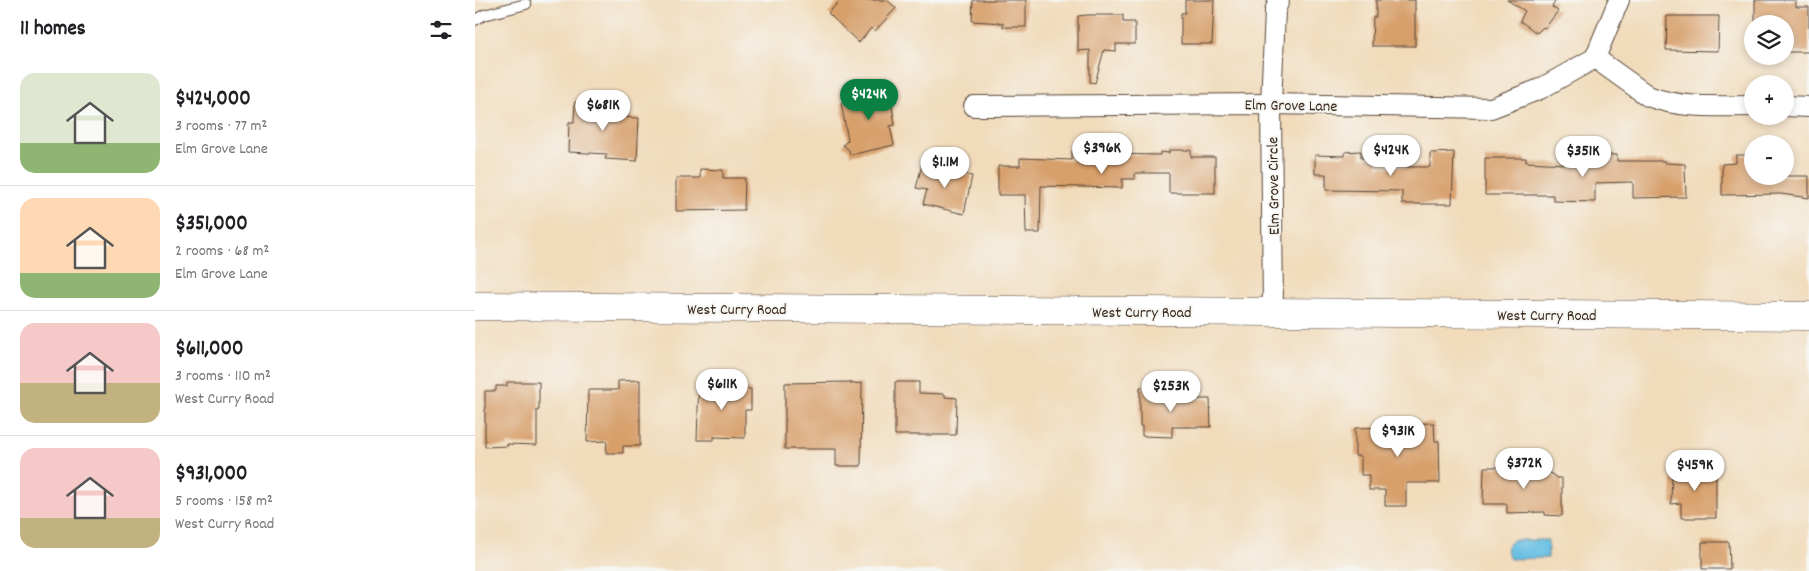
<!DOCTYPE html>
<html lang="en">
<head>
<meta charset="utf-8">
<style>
  body { margin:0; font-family:Dekko,sans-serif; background:#f6f6f6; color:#202124; height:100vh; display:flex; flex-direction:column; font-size:19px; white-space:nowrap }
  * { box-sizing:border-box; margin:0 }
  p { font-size:16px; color:#757577 }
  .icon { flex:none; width:28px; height:28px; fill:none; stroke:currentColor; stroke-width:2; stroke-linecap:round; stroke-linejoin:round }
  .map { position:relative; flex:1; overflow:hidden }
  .sheet { display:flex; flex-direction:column; background:#fff; width:475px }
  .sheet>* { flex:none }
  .controls { position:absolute; left:1269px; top:15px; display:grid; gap:10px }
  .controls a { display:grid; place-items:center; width:50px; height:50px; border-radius:50%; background:#fff; box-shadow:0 2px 8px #0003; font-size:25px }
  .price { position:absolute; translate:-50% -42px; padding:0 11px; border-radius:18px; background:#fff; color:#222; font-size:16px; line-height:32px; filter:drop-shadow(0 1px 2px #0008) }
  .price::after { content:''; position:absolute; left:50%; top:30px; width:15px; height:11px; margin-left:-8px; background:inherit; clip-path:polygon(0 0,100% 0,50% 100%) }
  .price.current { background:#0b8043; color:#fff }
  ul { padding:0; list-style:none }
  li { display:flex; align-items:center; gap:15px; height:125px; padding:0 20px }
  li+li { border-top:1px solid #e0e0e0 }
  li span { display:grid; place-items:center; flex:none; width:140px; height:100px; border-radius:15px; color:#555 }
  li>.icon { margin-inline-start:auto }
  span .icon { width:60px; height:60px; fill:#fffc; stroke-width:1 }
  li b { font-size:21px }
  h2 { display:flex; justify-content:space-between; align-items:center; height:60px; padding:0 20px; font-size:21px }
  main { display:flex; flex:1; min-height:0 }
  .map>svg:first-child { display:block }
  .water { fill:#66bee3; stroke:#507480 }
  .building { fill:#d79f6a }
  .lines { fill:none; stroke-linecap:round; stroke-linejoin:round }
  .lane-casing { stroke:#564536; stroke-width:12 }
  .street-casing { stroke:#564536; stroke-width:22 }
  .secondary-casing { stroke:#564536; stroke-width:29 }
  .lane { stroke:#fff; stroke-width:10 }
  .street { stroke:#fff; stroke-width:20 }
  .secondary { stroke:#fff; stroke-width:28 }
  .labels { text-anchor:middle; stroke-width:4; stroke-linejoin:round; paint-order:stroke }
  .street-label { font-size:16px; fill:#3b2a1e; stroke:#f6f6f2 }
</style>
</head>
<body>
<main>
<section class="sheet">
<h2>11 homes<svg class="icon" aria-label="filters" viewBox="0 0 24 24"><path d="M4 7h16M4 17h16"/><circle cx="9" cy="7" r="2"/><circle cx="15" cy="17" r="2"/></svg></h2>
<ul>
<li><span style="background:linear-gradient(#dfe7d0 70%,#8fb573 0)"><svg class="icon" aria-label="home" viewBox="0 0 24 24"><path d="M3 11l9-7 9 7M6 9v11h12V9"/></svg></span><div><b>$424,000</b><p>3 rooms · 77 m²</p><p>Elm Grove Lane</p></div></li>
<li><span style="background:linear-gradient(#ffd9b3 75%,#8fb573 0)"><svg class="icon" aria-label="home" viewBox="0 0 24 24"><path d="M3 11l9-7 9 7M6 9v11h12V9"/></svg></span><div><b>$351,000</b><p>2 rooms · 68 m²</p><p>Elm Grove Lane</p></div></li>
<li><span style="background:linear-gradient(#f6c9c9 60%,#c2b280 0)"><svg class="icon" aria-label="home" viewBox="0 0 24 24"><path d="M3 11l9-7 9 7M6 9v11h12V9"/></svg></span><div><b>$611,000</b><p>3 rooms · 110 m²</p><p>West Curry Road</p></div></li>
<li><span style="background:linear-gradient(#f6c9c9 70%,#c2b280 0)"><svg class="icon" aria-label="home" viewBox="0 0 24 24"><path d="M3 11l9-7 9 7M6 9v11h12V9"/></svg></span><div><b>$931,000</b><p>5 rooms · 158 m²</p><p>West Curry Road</p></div></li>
</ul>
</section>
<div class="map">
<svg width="1334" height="571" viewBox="0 0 1334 571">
  <rect width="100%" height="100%" fill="#f6f6f2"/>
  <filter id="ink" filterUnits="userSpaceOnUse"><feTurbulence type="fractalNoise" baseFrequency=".02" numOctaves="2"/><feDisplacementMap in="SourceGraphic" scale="10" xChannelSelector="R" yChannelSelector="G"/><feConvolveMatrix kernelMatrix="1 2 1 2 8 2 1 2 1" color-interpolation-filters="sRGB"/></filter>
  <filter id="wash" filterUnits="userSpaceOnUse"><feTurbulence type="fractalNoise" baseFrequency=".0096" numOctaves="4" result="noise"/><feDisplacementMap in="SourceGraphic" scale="20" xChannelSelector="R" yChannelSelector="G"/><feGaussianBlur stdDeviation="1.12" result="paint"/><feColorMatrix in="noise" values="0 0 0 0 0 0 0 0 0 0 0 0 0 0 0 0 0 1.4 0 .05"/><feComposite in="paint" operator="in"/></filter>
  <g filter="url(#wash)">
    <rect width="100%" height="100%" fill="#f1dbbb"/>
    <path class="water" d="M1038 540H1073V558L1035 559 1031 548Z"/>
    <g id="blocks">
      <g class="building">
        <path d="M366 0H412L421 8 400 31 396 28 384 43 353 13Z"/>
        <path d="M498 0H551V27H528V23L497 21Z"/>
        <path d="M710 0H739L737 44H706V13H710Z"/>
        <path d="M901 0H940V46H897L898 17H901Z"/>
        <path d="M1032 0H1081L1077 7 1083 11 1070 28 1068 27 1062 33 1045 21 1050 11Z"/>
        <path d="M1280 0H1321V7H1334V52H1313L1312 38H1310V24H1280Z"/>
        <path d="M612 15H648V22H660V44H641V51L629 50 620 83 615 82V50L603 51V16Z"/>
        <path d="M1192 16H1244L1243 51 1191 50Z"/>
        <path d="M410 84 412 95 415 94 420 125 415 126 419 145 375 155 374 150 368 145 373 140 366 103 391 97 389 87Z"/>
        <path d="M100 102 143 105V117L164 118 162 161 130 159 132 154 93 152 94 122H99Z"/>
        <path d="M694 150H716V157H740V193H694V173H660V179H647V188L566 186 565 233H551L550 195H523V166H545V158L597 160V151L629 152V154L685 155V152L694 153Z"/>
        <path d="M886 151V158L903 157V167H955V153L979 152 977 204H927V191L851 190V174H840V155L870 156V152Z"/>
        <path d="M1110 154 1142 155V161H1190V163L1210 164 1211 197 1158 198V182L1120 183V202L1078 201V195H1010V158H1051V162L1090 164V161H1109Z"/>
        <path d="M1261 155H1278V176H1334V198L1306 194 1247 195V164L1261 163Z"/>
        <path d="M447 165 497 176 489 214 448 204 452 190 441 188Z"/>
        <path d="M225 169 248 170V178H270L269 210 201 211V178H225Z"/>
        <path d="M165 380V446H148V453H131L132 441 112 442 113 390H143V381Z"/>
        <path d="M224 380 249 381 248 388 276 389V410H270V438L239 437V440H222Z"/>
        <path d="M32 382H64V410H62V445L32 444 33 446 10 447V391H21V386H32Z"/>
        <path d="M376 382 375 384 387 383 386 466H361V449H310V383Z"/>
        <path d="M420 382H444V393L470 394V397L482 398 481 435H420Z"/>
        <path d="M665 387H688V399H735L736 427H697V437L667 436V426H665Z"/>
        <path d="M959 423 960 441H964L965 483H931V506H910V490H894V475H886V456H880V428L916 427V424Z"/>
        <path d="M1009 467H1067L1082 478H1087V516L1070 515V512L1032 513V504H1008Z"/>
        <path d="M1200 467H1241V518H1206V503L1196 504 1197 474H1200Z"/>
        <path d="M1227 542H1254L1255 569H1227Z"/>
      </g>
    </g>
  </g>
  <g filter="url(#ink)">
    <use href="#blocks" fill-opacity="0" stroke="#564536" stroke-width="1"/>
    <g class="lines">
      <defs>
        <path id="lane" d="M0 20 9 15 51 4"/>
        <g id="street">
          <path d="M1120 58 1173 96C1206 109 1243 106 1278 106"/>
          <path d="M1120 58 1144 0"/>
          <path d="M499 106 796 104 1016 108 1065 89 1120 58"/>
          <path d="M1310 106 1334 107"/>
          <path d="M798 312 796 104 800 11 804 0"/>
        </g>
        <path id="secondary" d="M0 306 1334 316"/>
      </defs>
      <use href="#lane" class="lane-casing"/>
      <use href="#street" class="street-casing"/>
      <use href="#secondary" class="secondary-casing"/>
      <use href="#lane" class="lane"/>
      <use href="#street" class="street"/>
      <use href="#secondary" class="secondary"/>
    </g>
  </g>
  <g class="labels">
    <g class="street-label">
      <text transform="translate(816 104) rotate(1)" y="6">Elm Grove Lane</text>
      <text transform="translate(797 186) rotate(-91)" y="6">Elm Grove Circle</text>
      <text x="262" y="314">West Curry Road</text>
      <text x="667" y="317">West Curry Road</text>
      <text x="1072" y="320">West Curry Road</text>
    </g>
  </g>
</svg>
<div class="controls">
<a><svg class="icon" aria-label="layers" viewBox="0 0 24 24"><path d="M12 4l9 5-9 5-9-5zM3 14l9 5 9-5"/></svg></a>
<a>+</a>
<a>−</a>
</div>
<b class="price current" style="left:394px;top:121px">$424K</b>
<b class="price" style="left:128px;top:132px">$681K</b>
<b class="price" style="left:627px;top:175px">$396K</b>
<b class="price" style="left:916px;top:177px">$424K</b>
<b class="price" style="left:1108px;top:178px">$351K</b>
<b class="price" style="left:470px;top:189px">$1.1M</b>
<b class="price" style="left:247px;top:411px">$611K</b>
<b class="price" style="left:696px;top:413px">$253K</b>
<b class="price" style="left:923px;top:458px">$931K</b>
<b class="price" style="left:1049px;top:490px">$372K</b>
<b class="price" style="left:1220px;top:492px">$459K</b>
</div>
</main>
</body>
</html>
